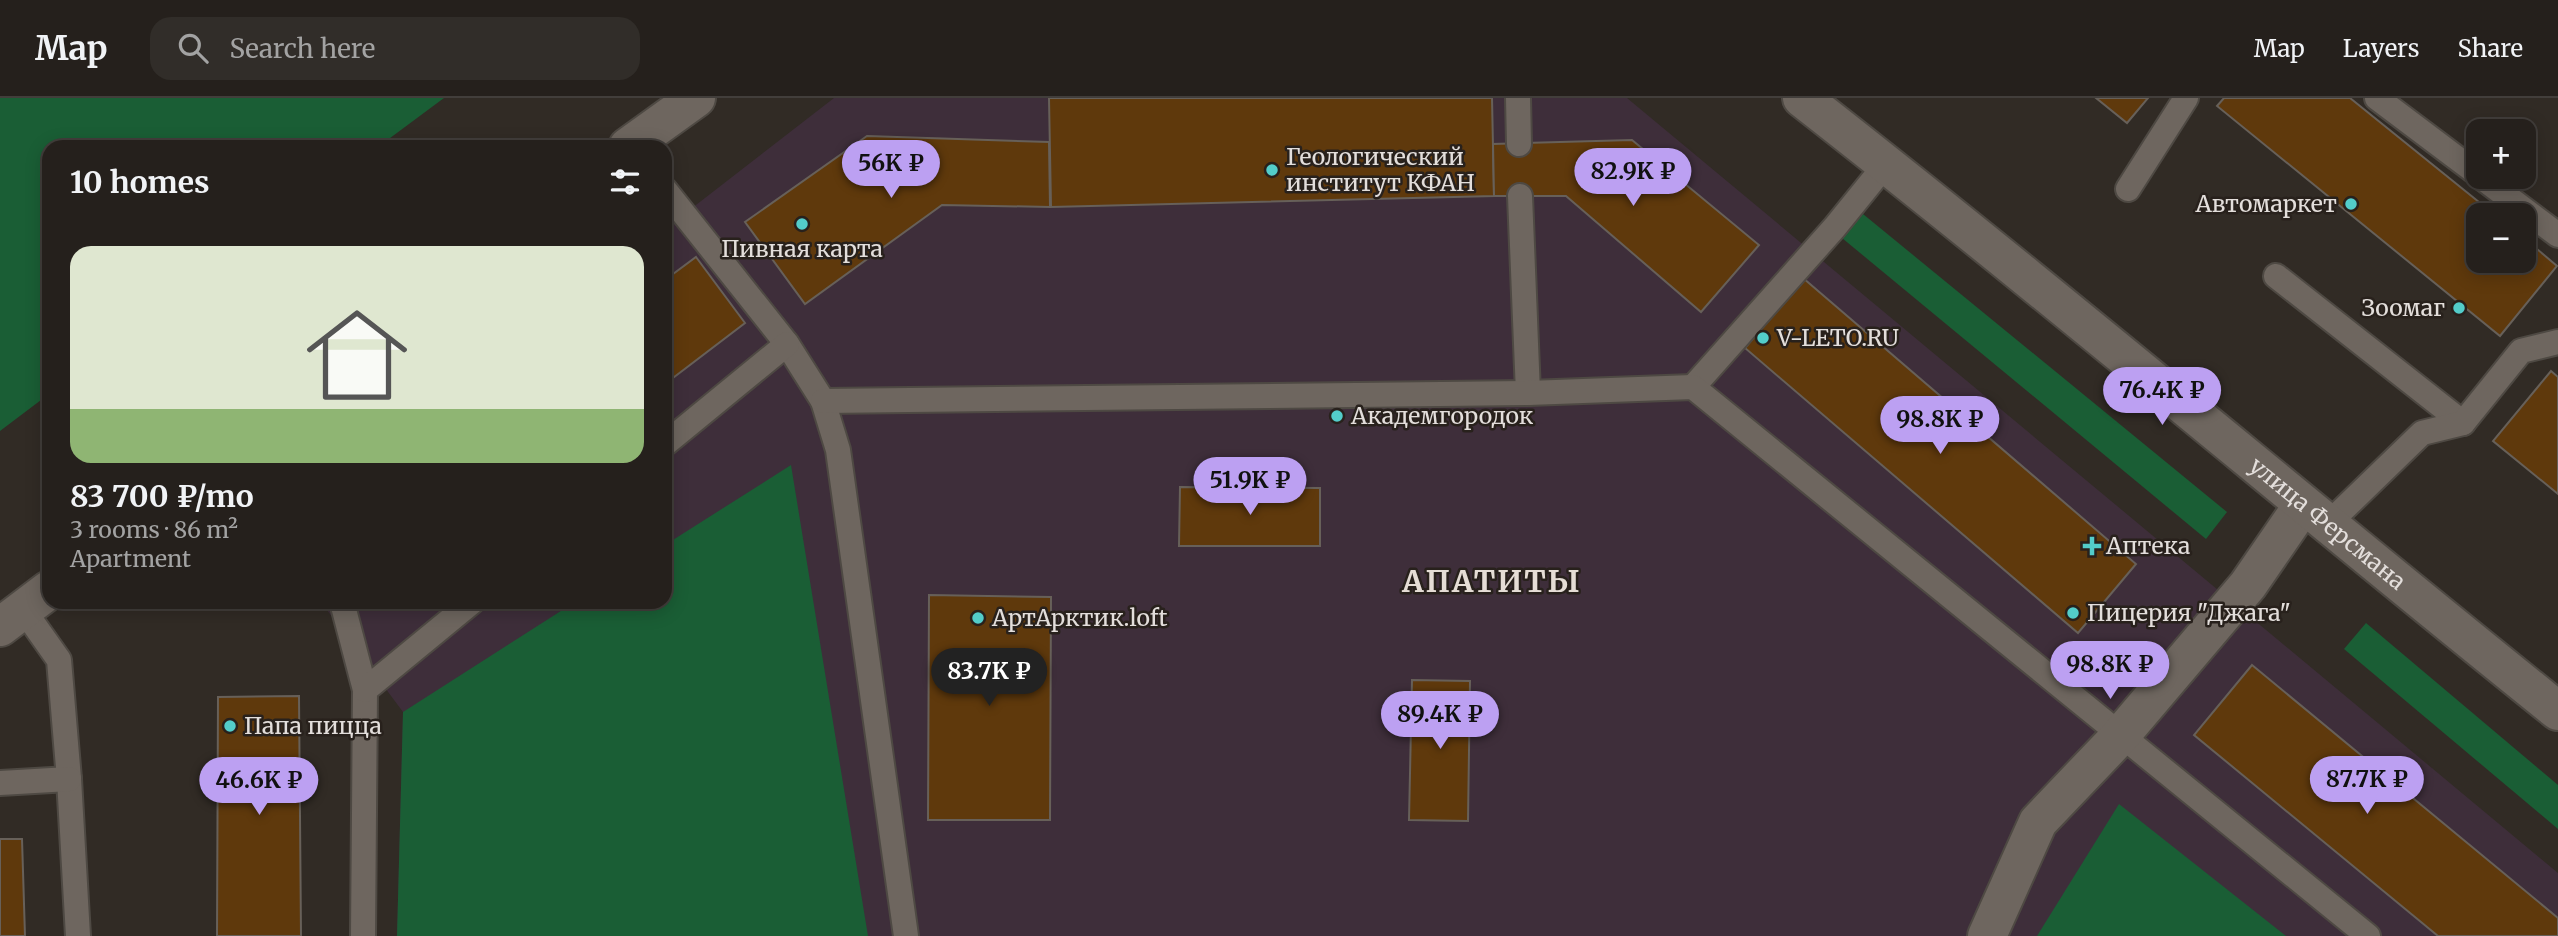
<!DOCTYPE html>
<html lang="en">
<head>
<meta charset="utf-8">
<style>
  body { margin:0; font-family:Merriweather,serif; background:#312d29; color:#f1f3f6; height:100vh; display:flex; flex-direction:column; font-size:26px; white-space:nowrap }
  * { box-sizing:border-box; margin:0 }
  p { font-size:23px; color:#a3a3a3 }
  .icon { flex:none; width:38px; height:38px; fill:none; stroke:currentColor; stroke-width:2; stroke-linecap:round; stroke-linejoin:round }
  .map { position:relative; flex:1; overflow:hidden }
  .panel { position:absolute; left:42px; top:42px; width:630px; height:469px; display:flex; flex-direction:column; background:#25201c; border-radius:21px; box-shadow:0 4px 18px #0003,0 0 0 2px #423e3b }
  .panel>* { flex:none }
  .controls { position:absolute; left:2466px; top:21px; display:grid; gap:14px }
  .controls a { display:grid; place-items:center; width:70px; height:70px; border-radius:14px; background:#25201c; box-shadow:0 4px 18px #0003,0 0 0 2px #423e3b; font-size:35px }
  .price { position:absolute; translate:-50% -60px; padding:0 16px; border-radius:24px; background:#bca0f2; color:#111; font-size:23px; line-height:46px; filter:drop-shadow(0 2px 4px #0008) }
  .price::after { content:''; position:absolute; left:50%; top:42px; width:21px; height:16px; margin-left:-10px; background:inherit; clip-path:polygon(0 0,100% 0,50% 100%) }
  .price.selected { background:#222; color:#fff }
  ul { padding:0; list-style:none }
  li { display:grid; align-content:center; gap:14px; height:371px; padding:0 28px }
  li+li { border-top:2px solid #423e3b }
  li span { display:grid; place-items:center; height:217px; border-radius:21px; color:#555 }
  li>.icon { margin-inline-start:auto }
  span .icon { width:126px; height:126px; fill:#fffc; stroke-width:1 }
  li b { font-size:30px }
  h2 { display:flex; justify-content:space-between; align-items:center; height:84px; padding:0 28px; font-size:30px }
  header { display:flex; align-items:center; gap:42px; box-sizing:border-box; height:98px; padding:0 35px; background:#25201c; border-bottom:2px solid #423e3b }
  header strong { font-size:33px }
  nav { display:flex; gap:38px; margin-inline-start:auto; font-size:24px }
  .search { width:490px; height:63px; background:#312d29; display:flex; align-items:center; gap:18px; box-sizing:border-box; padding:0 24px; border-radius:21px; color:#a3a3a3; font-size:26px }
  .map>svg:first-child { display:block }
  .education { fill:#3e2e3a }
  .green { fill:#1a5e35 }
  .building { fill:#5f390c; stroke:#676059; stroke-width:2 }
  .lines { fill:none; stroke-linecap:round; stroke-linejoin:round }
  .service-casing { stroke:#4e4943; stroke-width:28 }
  .minor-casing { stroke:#4e4943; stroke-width:42 }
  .tertiary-casing { stroke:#4e4943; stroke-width:42 }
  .service { stroke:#6e665f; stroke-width:24 }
  .minor { stroke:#6e665f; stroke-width:38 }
  .tertiary { stroke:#6e665f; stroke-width:38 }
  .poi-dot { fill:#53cdca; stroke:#28211c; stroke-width:2.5 }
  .labels { text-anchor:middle; stroke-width:5; stroke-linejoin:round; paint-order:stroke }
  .poi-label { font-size:23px; fill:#e3dedb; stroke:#28211c; text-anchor:start }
  .street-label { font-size:23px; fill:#e3dedb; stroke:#28211c }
  .district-label { font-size:30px; font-weight:bold; letter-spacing:2px; fill:#e5ddd5; stroke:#28211c }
</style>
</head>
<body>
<header>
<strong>Map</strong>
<div class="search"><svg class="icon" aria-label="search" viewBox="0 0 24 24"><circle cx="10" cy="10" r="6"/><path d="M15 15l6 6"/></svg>Search here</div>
<nav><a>Map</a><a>Layers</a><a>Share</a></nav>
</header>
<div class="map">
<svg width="2558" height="838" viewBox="0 0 2558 838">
  <rect width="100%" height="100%" fill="#312b25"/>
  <path class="education" d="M834 0H1627L2558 775V838H397L403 614 321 504H665V131Z"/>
  <g class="green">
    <path d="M0 0H444L378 49H49V296L0 333Z"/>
    <path d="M1863 116 2227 414 2206 441 1842 140Z"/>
    <path d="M791 367 868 838H397L403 614 575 504H665V447Z"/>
    <path d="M2366 525 2558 687V731L2344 551Z"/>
    <path d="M2119 706 2286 838H2037Z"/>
  </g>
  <g class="building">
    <path d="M1049 0H1492L1494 98 1051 109Z"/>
    <path d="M2096 0H2148L2127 25Z"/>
    <path d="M2224 0H2350L2495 117H2478V163H2524V140L2557 168 2500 238 2217 8Z"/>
    <path d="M867 38 1049 44 1050 109 942 107 805 206 745 124Z"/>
    <path d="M1632 42 1759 147 1701 214 1566 98H1494L1493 46Z"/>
    <path d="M696 159 745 225 665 286V182Z"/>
    <path d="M1803 180 2136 466 2078 535 1745 250Z"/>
    <path d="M2551 273 2558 279V396L2493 343Z"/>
    <path d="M1180 389 1320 390V448H1179Z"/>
    <path d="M929 497 1051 499 1050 722H928Z"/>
    <path d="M2252 567 2558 820V838H2438L2194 637Z"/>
    <path d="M1412 582 1470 583 1468 723 1409 722Z"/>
    <path d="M299 598 301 838H217L218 599Z"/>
    <path d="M0 741H22L25 838H0Z"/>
  </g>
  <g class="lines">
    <defs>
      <g id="service">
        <path d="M1518 0 1519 46"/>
        <path d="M2377 0 2478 76"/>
        <path d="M2481 79 2558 137"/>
        <path d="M2128 91 2186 0"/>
        <path d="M665 92 787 246 823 303 838 352 906 838"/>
        <path d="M1520 98 1528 295"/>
        <path d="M2276 178 2463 325"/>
        <path d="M1693 289 1835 129 1886 66"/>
        <path d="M823 303 1528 295 1693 289 2368 838"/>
        <path d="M665 346 787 246"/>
        <path d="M2327 427 2422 335 2463 325 2521 253 2558 244"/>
        <path d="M342 504 365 592 363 838"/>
        <path d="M23 511 59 562 69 681 78 838"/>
        <path d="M365 592 472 504"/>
        <path d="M0 685 69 681"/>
      </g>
      <path id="minor" d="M1987 838 2038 724 2120 638 2248 487 2303 407"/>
      <g id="tertiary">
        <path id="s1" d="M1802 0C2058 200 2305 410 2558 613"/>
        <path d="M628 49 696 0"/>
        <path d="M0 529 49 492"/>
      </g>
    </defs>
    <use href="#service" class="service-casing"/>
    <use href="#minor" class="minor-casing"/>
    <use href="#tertiary" class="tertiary-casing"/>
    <use href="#service" class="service"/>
    <use href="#minor" class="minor"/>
    <use href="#tertiary" class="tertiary"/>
  </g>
  <g class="poi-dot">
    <circle cx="1272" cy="72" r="7"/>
    <circle cx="2351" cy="106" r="7"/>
    <circle cx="802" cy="126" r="7"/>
    <circle cx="2459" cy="210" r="7"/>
    <circle cx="1763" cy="240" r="7"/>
    <circle cx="1337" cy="318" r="7"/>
    <path d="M2088.5 437.5h7v7h7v7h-7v7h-7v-7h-7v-7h7z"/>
    <circle cx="2073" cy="515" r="7"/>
    <circle cx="978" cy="520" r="7"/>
    <circle cx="230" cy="628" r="7"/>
  </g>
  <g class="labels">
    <g class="poi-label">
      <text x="1286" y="67">Геологический<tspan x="1286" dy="26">институт КФАН</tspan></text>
      <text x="2337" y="114" text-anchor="end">Автомаркет</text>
      <text x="802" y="159" text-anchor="middle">Пивная карта</text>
      <text x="2445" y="218" text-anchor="end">Зоомаг</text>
      <text x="1777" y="248">V-LETO.RU</text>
      <text x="1351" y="326">Академгородок</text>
      <text x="2106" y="456">Аптека</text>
      <text x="2087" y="523">Пицерия "Джага"</text>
      <text x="992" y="528">АртАрктик.loft</text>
      <text x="244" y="636">Папа пицца</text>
    </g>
    <g class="street-label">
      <text dy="8" stroke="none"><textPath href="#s1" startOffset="676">улица Ферсмана</textPath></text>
    </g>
    <g class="district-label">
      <text x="1492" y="494">АПАТИТЫ</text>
    </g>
  </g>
</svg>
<div class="controls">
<a>+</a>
<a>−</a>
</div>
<b class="price" style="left:891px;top:102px">56K ₽</b>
<b class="price" style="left:1633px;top:110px">82.9K ₽</b>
<b class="price" style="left:2162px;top:329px">76.4K ₽</b>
<b class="price" style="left:1940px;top:358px">98.8K ₽</b>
<b class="price" style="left:1250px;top:419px">51.9K ₽</b>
<b class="price" style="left:2110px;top:603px">98.8K ₽</b>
<b class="price selected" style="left:989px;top:610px">83.7K ₽</b>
<b class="price" style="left:1440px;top:653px">89.4K ₽</b>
<b class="price" style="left:2367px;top:718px">87.7K ₽</b>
<b class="price" style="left:259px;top:719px">46.6K ₽</b>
<section class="panel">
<h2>10 homes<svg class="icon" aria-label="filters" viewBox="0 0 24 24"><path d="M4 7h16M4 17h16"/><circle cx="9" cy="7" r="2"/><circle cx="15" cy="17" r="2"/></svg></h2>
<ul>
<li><span style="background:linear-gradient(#dfe7d0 75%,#8fb573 0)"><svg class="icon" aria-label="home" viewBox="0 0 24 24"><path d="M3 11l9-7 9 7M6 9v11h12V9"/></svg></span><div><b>83 700 ₽/mo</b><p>3 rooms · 86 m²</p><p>Apartment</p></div></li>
</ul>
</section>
</div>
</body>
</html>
